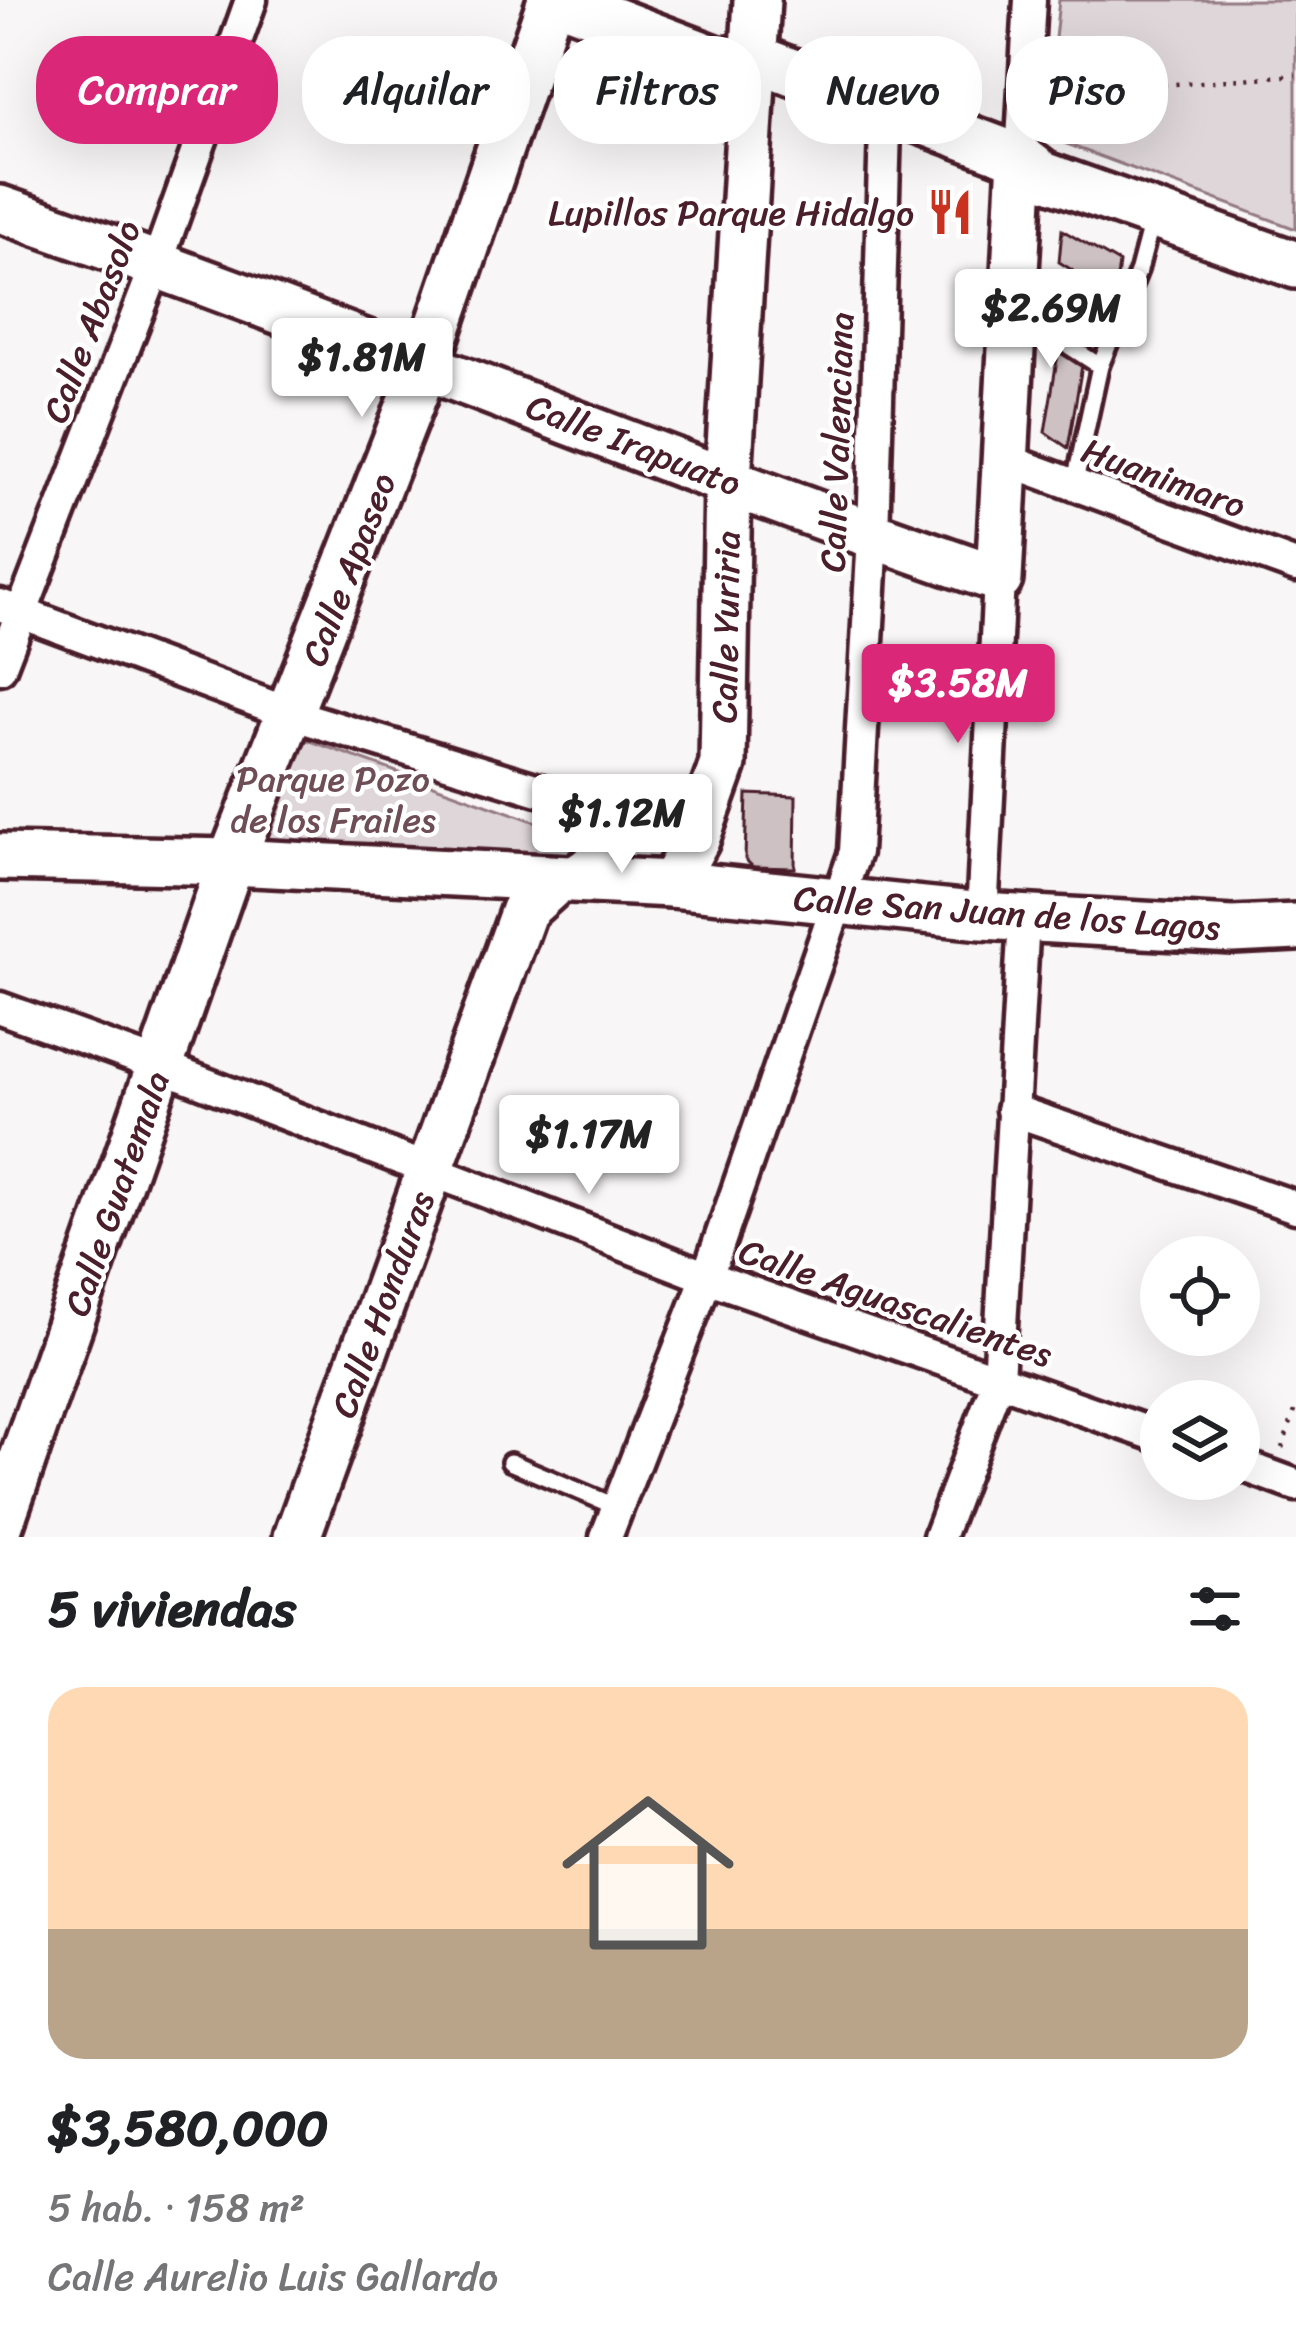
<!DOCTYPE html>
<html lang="es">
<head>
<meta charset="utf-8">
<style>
  body { margin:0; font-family:Sriracha,sans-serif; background:#f6f6f6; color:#202124; height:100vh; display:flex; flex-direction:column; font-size:45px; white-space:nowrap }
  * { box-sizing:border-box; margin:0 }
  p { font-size:39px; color:#757577 }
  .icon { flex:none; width:66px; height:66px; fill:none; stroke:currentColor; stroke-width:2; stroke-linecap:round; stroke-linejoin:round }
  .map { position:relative; height:1537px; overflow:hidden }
  .side { display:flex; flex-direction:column; background:#fff; flex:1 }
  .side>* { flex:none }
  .banner { position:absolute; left:36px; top:36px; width:1224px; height:108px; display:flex; gap:24px }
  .controls { position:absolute; left:1140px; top:1236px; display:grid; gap:24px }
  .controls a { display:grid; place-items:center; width:120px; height:120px; border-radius:50%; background:#fff; box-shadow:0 12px 48px #0002; font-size:60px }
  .price { position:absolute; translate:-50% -102px; padding:0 27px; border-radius:12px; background:#fff; color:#222; font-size:39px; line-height:78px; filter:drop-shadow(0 3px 6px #0008) }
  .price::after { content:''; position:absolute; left:50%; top:72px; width:36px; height:27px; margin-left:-18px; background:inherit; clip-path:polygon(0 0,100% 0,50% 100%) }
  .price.on { background:#db2777; color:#fff }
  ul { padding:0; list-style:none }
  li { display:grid; align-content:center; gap:24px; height:636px; padding:0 48px }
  li span { display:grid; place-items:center; height:372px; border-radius:36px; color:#555 }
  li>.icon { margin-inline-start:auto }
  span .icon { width:216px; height:216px; fill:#fffc; stroke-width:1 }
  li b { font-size:51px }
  h2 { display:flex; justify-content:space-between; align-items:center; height:144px; padding:0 48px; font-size:51px }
  .chip { padding:0 42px; border-radius:48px; background:#fff; box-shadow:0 12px 48px #0002; font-size:42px; line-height:108px }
  .chip.on { background:#db2777; color:#fff }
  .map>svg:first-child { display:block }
  .green { fill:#ded6d9; stroke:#947a82; stroke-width:3 }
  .building { fill:#cdc1c4; stroke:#4a1f2b; stroke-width:3 }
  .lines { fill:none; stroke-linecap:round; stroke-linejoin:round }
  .lane-casing { stroke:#4a1f2b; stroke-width:24 }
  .street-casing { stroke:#4a1f2b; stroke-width:39 }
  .secondary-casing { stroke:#4a1f2b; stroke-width:54 }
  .path { stroke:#4a1f2b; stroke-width:4.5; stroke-dasharray:3 9; stroke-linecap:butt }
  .lane { stroke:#fff; stroke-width:15 }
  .street { stroke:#fff; stroke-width:30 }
  .secondary { stroke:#fff; stroke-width:45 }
  .labels { text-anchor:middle; stroke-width:9; stroke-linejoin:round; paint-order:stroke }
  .poi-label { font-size:36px; fill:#4a1f2b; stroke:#fff; text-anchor:end }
  .street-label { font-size:36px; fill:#4a1f2b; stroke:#fff }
  .park-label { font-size:36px; fill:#6f4d56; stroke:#fff }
</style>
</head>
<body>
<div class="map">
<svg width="1296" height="1537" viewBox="0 0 1296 1537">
  <rect width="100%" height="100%" fill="#f8f6f7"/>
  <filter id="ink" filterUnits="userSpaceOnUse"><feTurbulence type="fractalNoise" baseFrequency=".00833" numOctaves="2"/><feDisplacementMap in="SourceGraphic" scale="24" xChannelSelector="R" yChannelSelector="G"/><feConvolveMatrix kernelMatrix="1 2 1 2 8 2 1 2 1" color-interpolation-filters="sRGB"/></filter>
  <g filter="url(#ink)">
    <g class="green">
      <path d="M1059 0H1296V229L1045 136Z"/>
      <path d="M305 739 589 841 579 855 266 842Z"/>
    </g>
    <g class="building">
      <path d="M1062 230 1119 263 1115 294 1096 283 1068 448 1045 432 1072 270 1059 262Z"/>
      <path d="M747 794 796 796 795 868 753 867 745 859Z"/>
    </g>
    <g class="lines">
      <defs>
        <g id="lane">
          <path d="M1022 316 1100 366"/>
          <path d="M1074 486 1100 366 1139 270 1153 217"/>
          <path d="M510 1462 617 1507"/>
        </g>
        <g id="street">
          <path d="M1021 158 1030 0"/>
          <path d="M1007 460 1296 566"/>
          <path d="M0 605 291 714 594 807C616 840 593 862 563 877"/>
          <path d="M0 668 157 263 251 0"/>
          <path d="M982 916 999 579"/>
          <path d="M0 1008 160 1066 707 1277 1161 1437"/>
          <path d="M1012 1110 1296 1207"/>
          <path d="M1239 1464 1296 1485"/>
          <path d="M606 1537 707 1277 855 852 873 536 885 128"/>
          <path d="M939 1537 998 1380 1024 919"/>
        </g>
        <g id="secondary">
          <path d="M559 0 720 61 744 77"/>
          <path d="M720 61 755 58 1021 158 1043 175 1296 265"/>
          <path d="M0 209C336 325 663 465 999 579L1021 158"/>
          <path d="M0 857 231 862 672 884 982 916 1233 930 1296 927"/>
          <path d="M672 884 696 840 723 764 728 480 757 0"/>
          <path d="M0 1524 231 862 426 364 551 0"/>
          <path d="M297 1537 524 910 557 880"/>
        </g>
      </defs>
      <use href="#lane" class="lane-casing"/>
      <use href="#street" class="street-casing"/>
      <use href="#secondary" class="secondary-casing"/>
      <g class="path">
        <path d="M1057 137 1147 86 1296 75"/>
        <path d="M1282 1448 1296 1408"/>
      </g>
      <use href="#lane" class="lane"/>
      <use href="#street" class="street"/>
      <use href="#secondary" class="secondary"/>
    </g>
  </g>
  <defs>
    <symbol id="restaurant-bare" viewBox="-9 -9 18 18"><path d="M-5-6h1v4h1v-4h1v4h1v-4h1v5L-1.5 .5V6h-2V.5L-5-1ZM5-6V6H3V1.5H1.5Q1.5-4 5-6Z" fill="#c8321e" stroke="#fff" stroke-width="2.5" paint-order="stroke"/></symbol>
  </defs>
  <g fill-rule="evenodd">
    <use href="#restaurant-bare" x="917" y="179" width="66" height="66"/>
  </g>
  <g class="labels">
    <g class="poi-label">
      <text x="914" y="225">Lupillos Parque Hidalgo</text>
    </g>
    <g class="street-label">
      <text transform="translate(91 321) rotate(-69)" y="13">Calle Abasolo</text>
      <text transform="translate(836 442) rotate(-88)" y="13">Calle Valenciana</text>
      <text transform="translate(634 444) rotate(21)" y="13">Calle Irapuato</text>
      <text transform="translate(1164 477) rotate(20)" y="13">Huanimaro</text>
      <text transform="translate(348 569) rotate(-69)" y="13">Calle Apaseo</text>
      <text transform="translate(725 627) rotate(-89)" y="13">Calle Yuriria</text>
      <text transform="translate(1007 912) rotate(4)" y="13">Calle San Juan de los Lagos</text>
      <text transform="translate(116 1193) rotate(-71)" y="13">Calle Guatemala</text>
      <text transform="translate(896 1302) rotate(19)" y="13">Calle Aguascalientes</text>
      <text transform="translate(382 1304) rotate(-70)" y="13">Calle Honduras</text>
    </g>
    <g class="park-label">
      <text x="333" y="791">Parque Pozo<tspan x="333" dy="41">de los Frailes</tspan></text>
    </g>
  </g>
</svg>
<div class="controls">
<a><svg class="icon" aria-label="locate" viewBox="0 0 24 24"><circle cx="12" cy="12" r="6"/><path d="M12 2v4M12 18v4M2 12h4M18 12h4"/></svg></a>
<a><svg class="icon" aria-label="layers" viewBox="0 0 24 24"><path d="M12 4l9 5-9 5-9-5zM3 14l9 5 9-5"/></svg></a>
</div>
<b class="price" style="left:1051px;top:371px">$2.69M</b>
<b class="price" style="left:362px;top:420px">$1.81M</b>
<b class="price on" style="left:958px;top:746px">$3.58M</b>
<b class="price" style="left:622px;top:876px">$1.12M</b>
<b class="price" style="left:589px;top:1197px">$1.17M</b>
<div class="banner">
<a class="chip on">Comprar</a>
<a class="chip">Alquilar</a>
<a class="chip">Filtros</a>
<a class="chip">Nuevo</a>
<a class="chip">Piso</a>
</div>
</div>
<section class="side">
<h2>5 viviendas<svg class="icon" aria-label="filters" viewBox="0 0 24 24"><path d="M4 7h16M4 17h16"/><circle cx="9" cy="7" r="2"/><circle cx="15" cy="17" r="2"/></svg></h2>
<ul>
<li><span style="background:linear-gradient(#ffd9b3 65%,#b9a48a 0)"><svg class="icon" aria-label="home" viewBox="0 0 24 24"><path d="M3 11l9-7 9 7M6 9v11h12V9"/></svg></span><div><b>$3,580,000</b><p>5 hab. · 158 m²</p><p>Calle Aurelio Luis Gallardo</p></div></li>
</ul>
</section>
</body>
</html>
